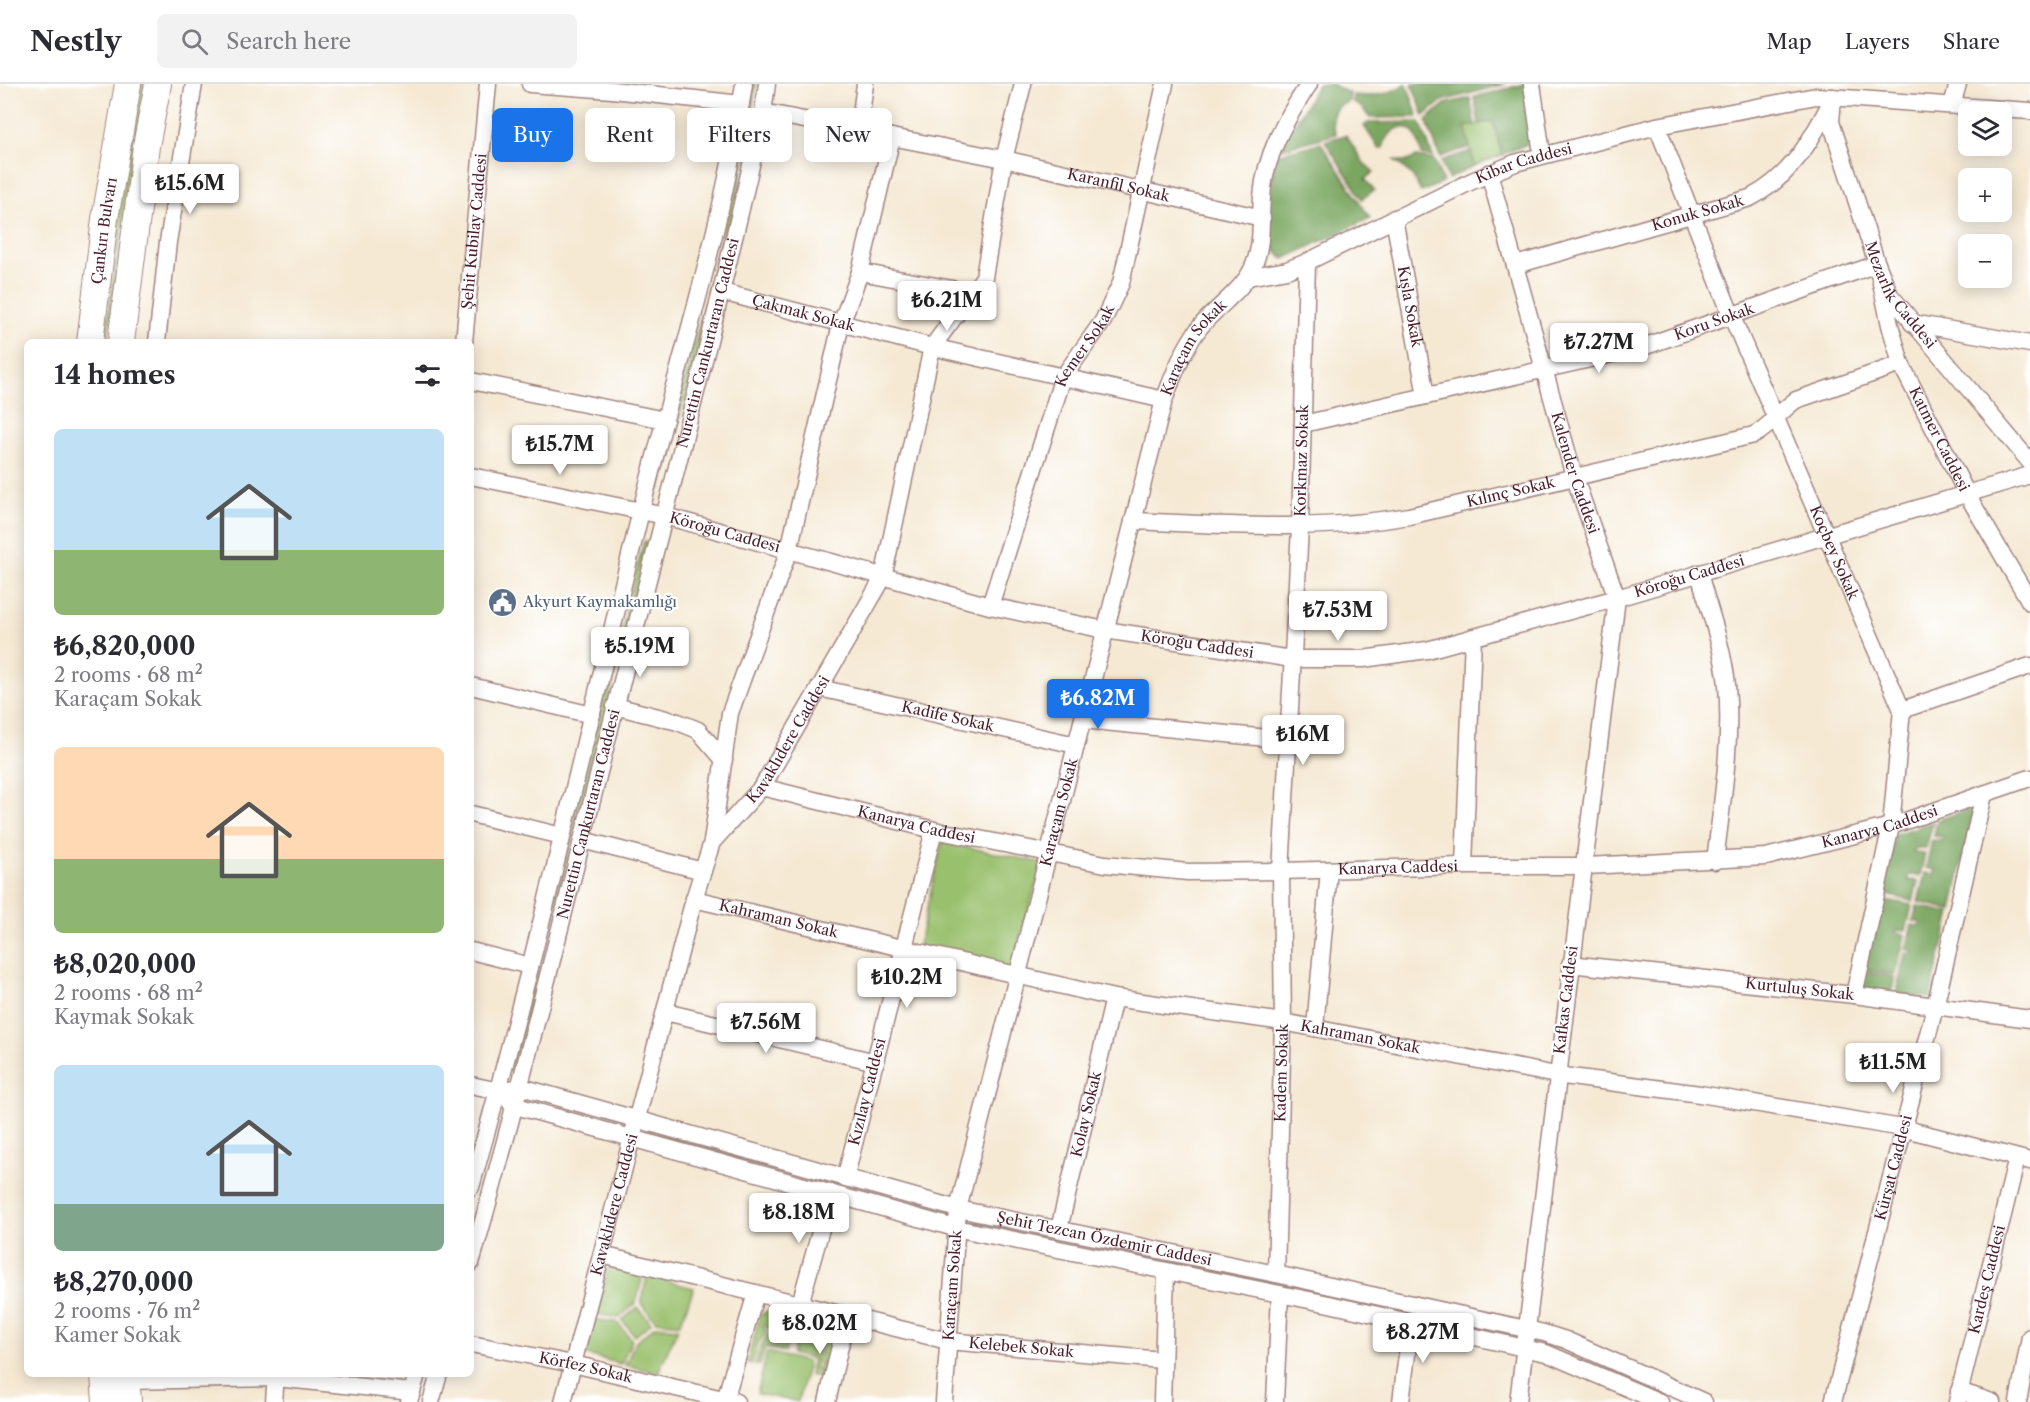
<!DOCTYPE html>
<html lang="en">
<head>
<meta charset="utf-8">
<style>
  body { margin:0; font-family:"Libre Caslon Text",serif; background:#f2f2f3; color:#2b2b33; height:100vh; display:flex; flex-direction:column; font-size:22px; white-space:nowrap }
  * { box-sizing:border-box; margin:0 }
  p { font-size:20px; color:#7c7c81 }
  .icon { flex:none; width:33px; height:33px; fill:none; stroke:currentColor; stroke-width:2; stroke-linecap:round; stroke-linejoin:round }
  .map { position:relative; flex:1; overflow:hidden }
  .details { position:absolute; left:24px; top:255px; width:450px; height:1038px; display:flex; flex-direction:column; background:#fff; border-radius:9px; box-shadow:0 3px 15px #0003 }
  .details>* { flex:none }
  .hud { position:absolute; left:492px; top:24px; width:570px; height:54px; display:flex; gap:12px }
  .controls { position:absolute; left:1958px; top:18px; display:grid; gap:12px }
  .controls a { display:grid; place-items:center; width:54px; height:54px; border-radius:9px; background:#fff; box-shadow:0 3px 15px #0003; font-size:30px }
  .price { position:absolute; translate:-50% -51px; padding:0 14px; border-radius:6px; background:#fff; color:#222; font-size:20px; line-height:39px; filter:drop-shadow(0 2px 3px #0008) }
  .price::after { content:''; position:absolute; left:50%; top:36px; width:18px; height:14px; margin-left:-9px; background:inherit; clip-path:polygon(0 0,100% 0,50% 100%) }
  .price.active { background:#1a73e8; color:#fff }
  ul { padding:0; list-style:none }
  li { display:grid; align-content:center; gap:12px; height:318px; padding:0 30px }
  li span { display:grid; place-items:center; height:186px; border-radius:9px; color:#555 }
  li>.icon { margin-inline-start:auto }
  span .icon { width:108px; height:108px; fill:#fffc; stroke-width:1 }
  li b { font-size:26px }
  h2 { display:flex; justify-content:space-between; align-items:center; height:72px; padding:0 30px; font-size:26px }
  .tag { padding:0 21px; border-radius:9px; background:#fff; box-shadow:0 3px 15px #0003; font-size:21px; line-height:54px }
  .tag.active { background:#1a73e8; color:#fff }
  header { display:flex; align-items:center; gap:36px; box-sizing:border-box; height:84px; padding:0 30px; background:#fff; border-bottom:2px solid #e1e1e2 }
  header strong { font-size:28px }
  nav { display:flex; gap:33px; margin-inline-start:auto; font-size:21px }
  .search { width:420px; height:54px; background:#f2f2f3; display:flex; align-items:center; gap:15px; box-sizing:border-box; padding:0 21px; border-radius:9px; color:#7c7c81; font-size:22px }
  .map>svg:first-child { display:block }
  .green { fill:#99c06c; stroke:#72704c; stroke-width:1.5 }
  .forest { fill:#7aa660; stroke:#626246; stroke-width:1.5 }
  .lines { fill:none; stroke-linecap:round; stroke-linejoin:round }
  .minor-casing { stroke:#a08480; stroke-width:19 }
  .highway-casing { stroke:#a08480; stroke-width:28 }
  .minor { stroke:#fff; stroke-width:16 }
  .highway { stroke:#fff; stroke-width:26 }
  .labels { text-anchor:middle; stroke-width:4.5; stroke-linejoin:round; paint-order:stroke }
  .street-label { font-size:15px; fill:#4a1f2b; stroke:#fff }
  .service-label { font-size:15px; fill:#4e5e75; stroke:#fff; text-anchor:start }
</style>
</head>
<body>
<header>
<strong>Nestly</strong>
<div class="search"><svg class="icon" aria-label="search" viewBox="0 0 24 24"><circle cx="10" cy="10" r="6"/><path d="M15 15l6 6"/></svg>Search here</div>
<nav><a>Map</a><a>Layers</a><a>Share</a></nav>
</header>
<div class="map">
<svg width="2030" height="1318" viewBox="0 0 2030 1318">
  <rect width="100%" height="100%" fill="#fff"/>
  <filter id="ink" filterUnits="userSpaceOnUse"><feTurbulence type="fractalNoise" baseFrequency=".0167" numOctaves="2"/><feDisplacementMap in="SourceGraphic" scale="12" xChannelSelector="R" yChannelSelector="G"/><feConvolveMatrix kernelMatrix="1 2 1 2 8 2 1 2 1" color-interpolation-filters="sRGB"/></filter>
  <filter id="wash" filterUnits="userSpaceOnUse"><feTurbulence type="fractalNoise" baseFrequency=".008" numOctaves="4" result="noise"/><feDisplacementMap in="SourceGraphic" scale="24" xChannelSelector="R" yChannelSelector="G"/><feGaussianBlur stdDeviation="1.35" result="paint"/><feColorMatrix in="noise" values="0 0 0 0 0 0 0 0 0 0 0 0 0 0 0 0 0 1.4 0 .05"/><feComposite in="paint" operator="in"/></filter>
  <g filter="url(#wash)">
    <rect width="100%" height="100%" fill="#f5e9d4"/>
    <g class="green">
      <path d="M140 0H147L124 132 107 258H104L118 155 117 140Z"/>
      <path d="M752 0H756C740 137 696 272 660 405L656 404 719 166Z"/>
      <path d="M1493 37 1502 71 1474 82 1465 43Z"/>
      <path d="M644 457 649 459 513 988 508 987Z"/>
      <path d="M942 758 1043 779 1010 886 918 864Z"/>
      <path d="M648 1047 930 1126 928 1130 646 1050Z"/>
      <path d="M976 1136 1168 1174 1499 1246V1249L1165 1177 975 1140Z"/>
      <path d="M609 1182 643 1191 636 1219 619 1234 596 1230Z"/>
      <path d="M647 1192 694 1204 680 1240 656 1237 641 1220Z"/>
      <path d="M638 1223 651 1239 635 1252 622 1236Z"/>
      <path d="M772 1225 795 1231 793 1240H779L769 1245 764 1240 762 1242 767 1248 758 1259 752 1280 747 1279 760 1231Z"/>
      <path d="M802 1233 827 1240 833 1248 823 1294 817 1293 822 1264 814 1250 818 1246 816 1244 812 1248 800 1241Z"/>
      <path d="M594 1235 617 1238 632 1256 621 1280 584 1270Z"/>
      <path d="M655 1242 678 1244 658 1289 625 1281 636 1257Z"/>
      <path d="M792 1243 785 1268 765 1263 760 1281H755C760 1265 762 1252 778 1245L779 1252H781V1244Z"/>
      <path d="M799 1245 811 1251 807 1258 812 1253 819 1264 814 1292 809 1291 813 1275 792 1270Z"/>
      <path d="M767 1268 808 1278 798 1318 757 1310Z"/>
    </g>
    <g class="forest">
      <path d="M1318 0H1332L1350 10 1349 18C1331 22 1330 35 1336 50L1280 65Z"/>
      <path d="M1404 0H1407L1418 33 1370 34 1362 24 1353 18V11C1371 13 1389 12 1404 0Z"/>
      <path d="M1412 0H1505L1442 17 1424 32Z"/>
      <path d="M1525 0 1531 56 1527 60 1502 71 1493 37 1479 40 1474 13Z"/>
      <path d="M1470 14 1475 41 1465 43 1470 63 1440 73 1426 36 1445 20Z"/>
      <path d="M1420 38 1433 73 1422 71C1420 64 1419 57 1415 51 1403 34 1386 49 1383 64L1379 65 1364 42 1368 39Z"/>
      <path d="M1346 51 1363 78 1374 88 1365 95 1374 106 1362 115 1325 57Z"/>
      <path d="M1321 59 1370 134 1284 175C1256 157 1272 97 1277 70Z"/>
      <path d="M1471 67 1474 82 1448 95 1441 77Z"/>
      <path d="M1416 73 1434 76 1443 98 1421 108 1411 90 1394 76 1405 78Z"/>
      <path d="M1974 724 1952 826 1918 818 1925 789 1934 791 1936 786 1926 784 1932 756 1942 757 1943 753 1934 752 1937 736Z"/>
      <path d="M1933 738 1926 764H1915L1914 769 1925 770 1920 792 1908 791V796L1918 797 1913 817 1882 810 1895 750Z"/>
      <path d="M1881 815 1912 821 1906 847 1896 846V849L1905 851 1896 891 1865 886Z"/>
      <path d="M1917 822 1951 829 1930 914 1896 910 1905 869 1911 870 1913 867 1906 865 1912 841 1919 842 1920 838 1913 837Z"/>
      <path d="M1864 888 1895 893 1891 910 1863 907Z"/>
    </g>
  </g>
  <g filter="url(#ink)">
    <g class="lines">
      <defs>
        <g id="minor">
          <path d="M530 0 612 6 741 20"/>
          <path d="M1532 0 1542 70"/>
          <path id="s1" d="M1833 13 1831 38 1877 180 1890 211 2030 378"/>
          <path d="M1952 21 1958 0"/>
          <path id="s2" d="M763 28 1004 75 1262 134"/>
          <path id="s3" d="M1657 42 1732 233 1902 626 1891 742 1854 911"/>
          <path d="M859 45 865 0"/>
          <path id="s4" d="M1489 89 1574 392 1617 514 1518 1318"/>
          <path id="s5" d="M1394 134 1426 312"/>
          <path id="s6" d="M1516 181 1750 114C1790 93 1809 60 1829 22"/>
          <path d="M860 188 974 209"/>
          <path id="s7" d="M1248 193 1287 186 1307 178 1472 97 1515 79 1657 42 1816 12 2030 27"/>
          <path id="s8" d="M722 208 932 263 1164 316"/>
          <path d="M1912 239 2030 260"/>
          <path d="M157 258 168 158 194 0"/>
          <path id="s9" d="M464 258 488 0"/>
          <path d="M471 297 665 336"/>
          <path id="s10" d="M1303 340 1643 263 1877 180 1890 241 1901 280 1968 412 2030 518"/>
          <path id="s11" d="M471 392 665 432 990 522 1105 546 1292 575H1363L1427 566 1617 514 2030 391"/>
          <path id="s12" d="M1133 437C1225 441 1317 448 1409 432L1754 351C1771 342 1780 327 1796 316L1901 280"/>
          <path d="M1699 489C1709 526 1723 563 1727 601 1732 660 1722 718 1715 777"/>
          <path id="s13" d="M990 522 1063 293 1103 237 1121 199 1165 0"/>
          <path d="M471 602 592 631"/>
          <path id="s14" d="M819 604 1076 661"/>
          <path d="M615 622 678 638 698 646 724 676"/>
          <path d="M1902 626 2030 582"/>
          <path d="M1083 636 1288 656"/>
          <path id="s15" d="M762 703 934 746 1105 780 1188 788 1281 787 1464 782H1586L1766 773 1891 742 2030 694"/>
          <path d="M471 730 562 752"/>
          <path d="M582 756 703 787"/>
          <path d="M712 758 730 629 789 466 841 240 860 188 892 53"/>
          <path d="M1464 782 1473 553"/>
          <path id="s16" d="M694 815 1114 914 1283 938 1556 991 1700 1010 1902 1044 2030 1077"/>
          <path d="M471 867 530 882"/>
          <path id="s17" d="M1570 880 1854 911 2030 935"/>
          <path d="M665 928 876 978"/>
          <path d="M1315 944 1329 786"/>
          <path id="s18" d="M471 1001 499 1007 521 1003 958 1125 1276 1190 1544 1249 1566 1256 1704 1318"/>
          <path d="M509 1017 516 1022 955 1144 1329 1220 1546 1269 1660 1318"/>
          <path id="s19" d="M845 1095 934 746"/>
          <path d="M471 1103C535 880 585 653 641 427 676 285 723 145 744 0"/>
          <path id="s20" d="M1059 1145 1114 914"/>
          <path id="s21" d="M602 1171 948 1257 1162 1276"/>
          <path id="s22" d="M471 1179C524 996 568 810 615 625 665 426 719 228 763 28L767 0"/>
          <path id="s23" d="M1276 1190 1283 938 1281 787 1300 444 1307 178"/>
          <path d="M800 1220 831 1109"/>
          <path id="s24" d="M471 1260 573 1280 736 1318"/>
          <path d="M126 1297 276 1294 412 1308"/>
          <path d="M1959 1307 1992 1318"/>
          <path d="M725 1316 756 1209"/>
          <path d="M274 1318 276 1290"/>
          <path d="M409 1318 417 1290"/>
          <path d="M431 1318 439 1290"/>
          <path id="s25" d="M563 1318 694 815 712 758 762 703 883 494 932 263 984 193 1004 75 1023 0"/>
          <path d="M827 1318 847 1232"/>
          <path id="s26" d="M944 1318 958 1125 1164 316C1174 290 1183 265 1200 243 1217 222 1244 206 1254 181 1263 159 1260 136 1262 113 1265 70 1286 35 1309 0"/>
          <path d="M1162 1318 1166 1187"/>
          <path d="M1275 1318 1280 1210"/>
          <path d="M1401 1318 1411 1238"/>
          <path id="s27" d="M1833 1318 1935 923 1984 710"/>
          <path id="s28" d="M1957 1318 2017 1074"/>
          <path d="M2018 1318 2030 1253"/>
        </g>
        <g id="highway">
          <path id="s29" d="M90 258 105 135 128 0"/>
          <path d="M121 258 146 62 158 0"/>
          <path d="M104 1290 106 1318"/>
          <path d="M126 1290 128 1318"/>
        </g>
      </defs>
      <use href="#minor" class="minor-casing"/>
      <use href="#highway" class="highway-casing"/>
      <use href="#minor" class="minor"/>
      <use href="#highway" class="highway"/>
    </g>
  </g>
  <defs>
    <symbol id="civic-disc" viewBox="-11 -11 22 22"><circle r="9.5" fill="#5c6f8a" stroke="#fff"/><path d="M-.6-6.5H3V-4.5H.6V-3L4-1V1h2V6H-6V1h2V-1L-.6-3ZM-1.2 2.5V6h2.4V2.5Z" fill="#fff"/></symbol>
  </defs>
  <g fill-rule="evenodd">
    <use href="#civic-disc" x="486" y="502" width="33" height="33"/>
  </g>
  <g class="labels">
    <g class="street-label">
      <text dy="5" stroke="none"><textPath href="#s7" startOffset="300">Kibar Caddesi</textPath></text>
      <text dy="5" stroke="none"><textPath href="#s2" startOffset="363">Karanfil Sokak</textPath></text>
      <text dy="5" stroke="none"><textPath href="#s6" startOffset="189">Konuk Sokak</textPath></text>
      <text dy="5" stroke="none"><textPath href="#s29" startOffset="112">Çankırı Bulvarı</textPath></text>
      <text dy="5" stroke="none"><textPath href="#s9" startOffset="111">Şehit Kubilay Caddesi</textPath></text>
      <text dy="5" stroke="none"><textPath href="#s1" startOffset="213">Mezarlık Caddesi</textPath></text>
      <text dy="5" stroke="none"><textPath href="#s5" startOffset="90">Kışla Sokak</textPath></text>
      <text dy="5" stroke="none"><textPath href="#s8" startOffset="84">Çakmak Sokak</textPath></text>
      <text dy="5" stroke="none"><textPath href="#s10" startOffset="424">Koru Sokak</textPath></text>
      <text dy="5" stroke="none"><textPath href="#s22" startOffset="950">Nurettin Cankurtaran Caddesi</textPath></text>
      <text dy="5" stroke="none"><textPath href="#s13" startOffset="278">Kemer Sokak</textPath></text>
      <text dy="5" stroke="none"><textPath href="#s26" startOffset="1089">Karaçam Sokak</textPath></text>
      <text dy="5" stroke="none"><textPath href="#s10" startOffset="784">Katmer Caddesi</textPath></text>
      <text dy="5" stroke="none"><textPath href="#s23" startOffset="814">Korkmaz Sokak</textPath></text>
      <text dy="5" stroke="none"><textPath href="#s4" startOffset="312">Kalender Caddesi</textPath></text>
      <text dy="5" stroke="none"><textPath href="#s12" startOffset="381">Kılınç Sokak</textPath></text>
      <text dy="5" stroke="none"><textPath href="#s11" startOffset="260">Köroğu Caddesi</textPath></text>
      <text dy="5" stroke="none"><textPath href="#s3" startOffset="462">Koçbey Sokak</textPath></text>
      <text dy="5" stroke="none"><textPath href="#s11" startOffset="1250">Köroğu Caddesi</textPath></text>
      <text dy="5" stroke="none"><textPath href="#s11" startOffset="746">Köroğu Caddesi</textPath></text>
      <text dy="5" stroke="none"><textPath href="#s14" startOffset="132">Kadife Sokak</textPath></text>
      <text dy="5" stroke="none"><textPath href="#s25" startOffset="708">Kavaklıdere Caddesi</textPath></text>
      <text dy="5" stroke="none"><textPath href="#s26" startOffset="603">Karaçam Sokak</textPath></text>
      <text dy="5" stroke="none"><textPath href="#s22" startOffset="464">Nurettin Cankurtaran Caddesi</textPath></text>
      <text dy="5" stroke="none"><textPath href="#s15" startOffset="159">Kanarya Caddesi</textPath></text>
      <text dy="5" stroke="none"><textPath href="#s15" startOffset="1131">Kanarya Caddesi</textPath></text>
      <text dy="5" stroke="none"><textPath href="#s15" startOffset="645">Kanarya Caddesi</textPath></text>
      <text dy="5" stroke="none"><textPath href="#s16" startOffset="87">Kahraman Sokak</textPath></text>
      <text dy="5" stroke="none"><textPath href="#s17" startOffset="231">Kurtuluş Sokak</textPath></text>
      <text transform="translate(1566 916) rotate(-83)" y="5">Kafkas Caddesi</text>
      <text dy="5" stroke="none"><textPath href="#s16" startOffset="681">Kahraman Sokak</textPath></text>
      <text dy="5" stroke="none"><textPath href="#s23" startOffset="201">Kadem Sokak</textPath></text>
      <text dy="5" stroke="none"><textPath href="#s19" startOffset="90">Kızılay Caddesi</textPath></text>
      <text dy="5" stroke="none"><textPath href="#s20" startOffset="118">Kolay Sokak</textPath></text>
      <text dy="5" stroke="none"><textPath href="#s27" startOffset="242">Kürşat Caddesi</textPath></text>
      <text dy="5" stroke="none"><textPath href="#s25" startOffset="204">Kavaklıdere Caddesi</textPath></text>
      <text dy="5" stroke="none"><textPath href="#s18" startOffset="654">Şehit Tezcan Özdemir Caddesi</textPath></text>
      <text dy="5" stroke="none"><textPath href="#s28" startOffset="126">Kardeş Caddesi</textPath></text>
      <text dy="5" stroke="none"><textPath href="#s26" startOffset="117">Karaçam Sokak</textPath></text>
      <text dy="5" stroke="none"><textPath href="#s21" startOffset="430">Kelebek Sokak</textPath></text>
      <text dy="5" stroke="none"><textPath href="#s24" startOffset="117">Körfez Sokak</textPath></text>
    </g>
    <g class="service-label">
      <text x="523" y="523">Akyurt Kaymakamlığı</text>
    </g>
  </g>
</svg>
<div class="controls">
<a><svg class="icon" aria-label="layers" viewBox="0 0 24 24"><path d="M12 4l9 5-9 5-9-5zM3 14l9 5 9-5"/></svg></a>
<a>+</a>
<a>−</a>
</div>
<b class="price" style="left:190px;top:131px">₺15.6M</b>
<b class="price" style="left:947px;top:248px">₺6.21M</b>
<b class="price" style="left:1599px;top:290px">₺7.27M</b>
<b class="price" style="left:560px;top:392px">₺15.7M</b>
<b class="price" style="left:1338px;top:558px">₺7.53M</b>
<b class="price" style="left:640px;top:594px">₺5.19M</b>
<b class="price active" style="left:1098px;top:646px">₺6.82M</b>
<b class="price" style="left:1303px;top:682px">₺16M</b>
<b class="price" style="left:907px;top:925px">₺10.2M</b>
<b class="price" style="left:766px;top:970px">₺7.56M</b>
<b class="price" style="left:1893px;top:1010px">₺11.5M</b>
<b class="price" style="left:799px;top:1160px">₺8.18M</b>
<b class="price" style="left:820px;top:1271px">₺8.02M</b>
<b class="price" style="left:1423px;top:1280px">₺8.27M</b>
<div class="hud">
<a class="tag active">Buy</a>
<a class="tag">Rent</a>
<a class="tag">Filters</a>
<a class="tag">New</a>
</div>
<section class="details">
<h2>14 homes<svg class="icon" aria-label="filters" viewBox="0 0 24 24"><path d="M4 7h16M4 17h16"/><circle cx="9" cy="7" r="2"/><circle cx="15" cy="17" r="2"/></svg></h2>
<ul>
<li><span style="background:linear-gradient(#bfe0f5 65%,#8fb573 0)"><svg class="icon" aria-label="home" viewBox="0 0 24 24"><path d="M3 11l9-7 9 7M6 9v11h12V9"/></svg></span><div><b>₺6,820,000</b><p>2 rooms · 68 m²</p><p>Karaçam Sokak</p></div></li>
<li><span style="background:linear-gradient(#ffd9b3 60%,#8fb573 0)"><svg class="icon" aria-label="home" viewBox="0 0 24 24"><path d="M3 11l9-7 9 7M6 9v11h12V9"/></svg></span><div><b>₺8,020,000</b><p>2 rooms · 68 m²</p><p>Kaymak Sokak</p></div></li>
<li><span style="background:linear-gradient(#bfe0f5 75%,#7fa58c 0)"><svg class="icon" aria-label="home" viewBox="0 0 24 24"><path d="M3 11l9-7 9 7M6 9v11h12V9"/></svg></span><div><b>₺8,270,000</b><p>2 rooms · 76 m²</p><p>Kamer Sokak</p></div></li>
</ul>
</section>
</div>
</body>
</html>
